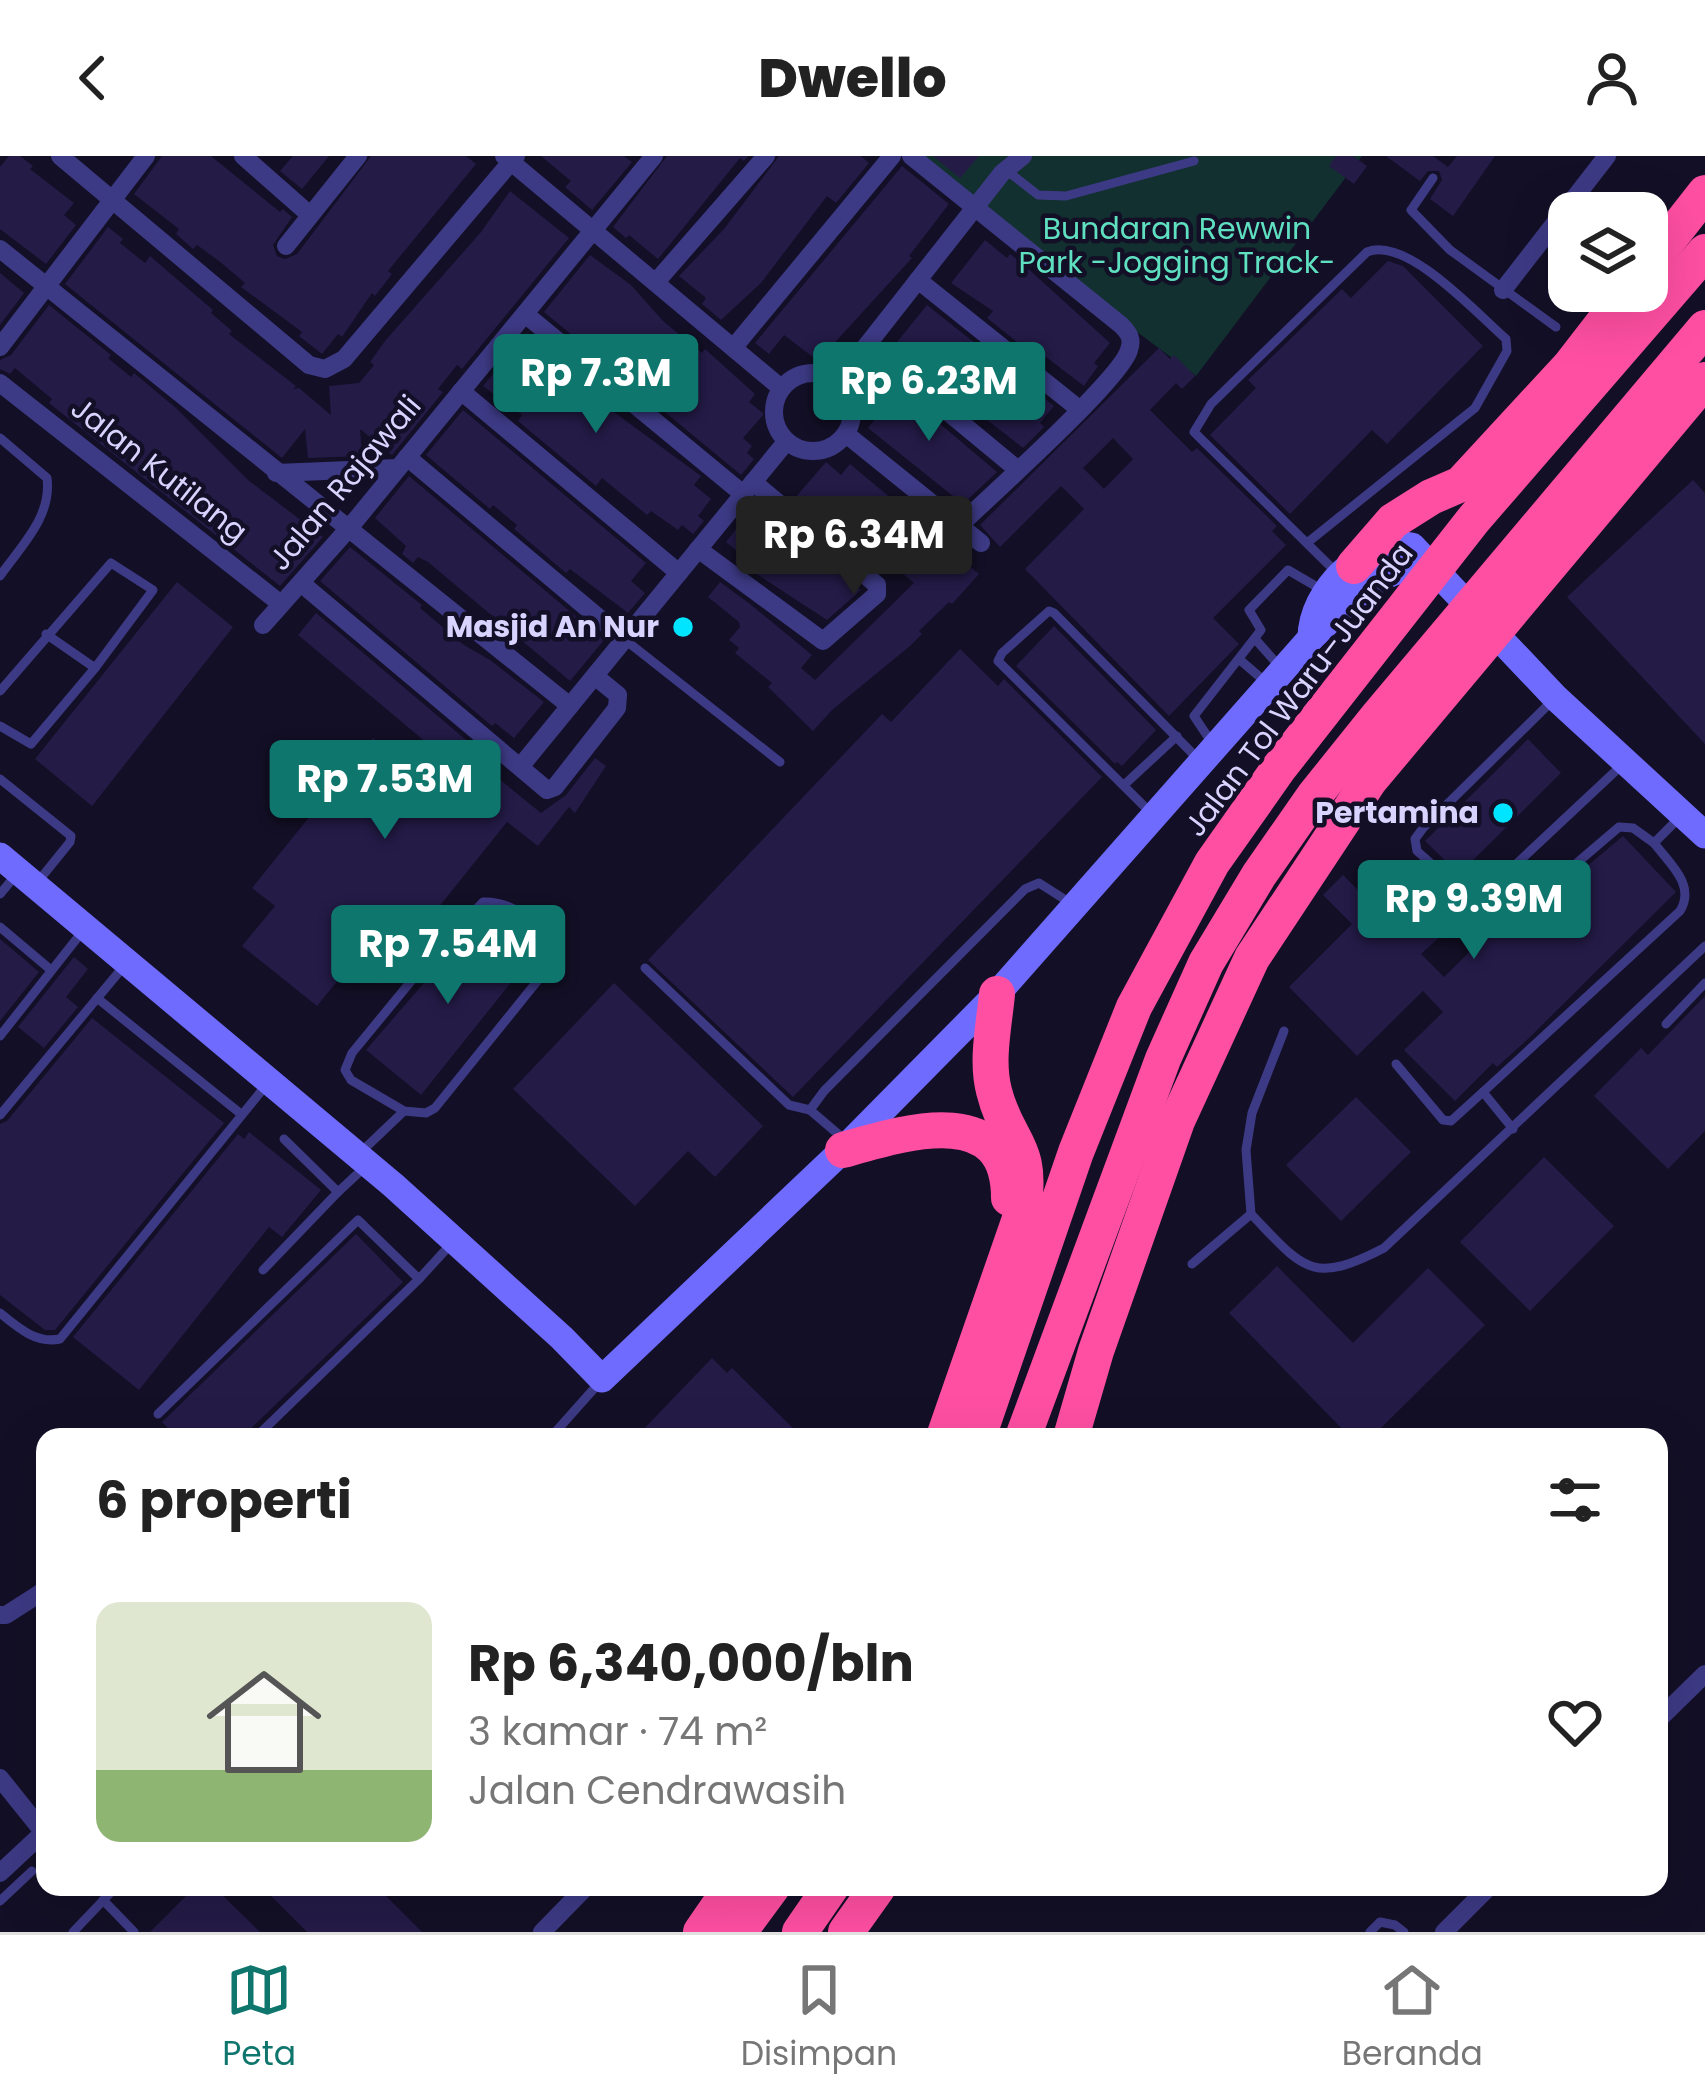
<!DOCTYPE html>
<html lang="id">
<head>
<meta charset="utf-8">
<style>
  body { margin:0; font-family:Poppins,sans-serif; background:#f2f2f2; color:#222; height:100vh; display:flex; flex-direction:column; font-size:45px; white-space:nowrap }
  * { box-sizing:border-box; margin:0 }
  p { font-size:39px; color:#767676 }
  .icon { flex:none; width:66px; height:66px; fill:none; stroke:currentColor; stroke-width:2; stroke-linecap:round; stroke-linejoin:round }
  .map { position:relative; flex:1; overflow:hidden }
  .drawer { position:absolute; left:36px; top:1272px; width:1632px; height:468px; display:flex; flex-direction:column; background:#fff; border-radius:24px; box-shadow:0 12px 48px #0002 }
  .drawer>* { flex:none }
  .fabs { position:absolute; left:1548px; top:36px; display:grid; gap:24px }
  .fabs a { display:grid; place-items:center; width:120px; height:120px; border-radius:24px; background:#fff; box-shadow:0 12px 48px #0002; font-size:60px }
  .price { position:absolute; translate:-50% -102px; padding:0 27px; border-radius:12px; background:#0f766e; color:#fff; font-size:39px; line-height:78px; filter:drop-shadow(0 3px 6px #0008) }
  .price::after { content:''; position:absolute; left:50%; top:72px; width:36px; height:27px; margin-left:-18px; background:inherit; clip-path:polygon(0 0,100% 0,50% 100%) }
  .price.on { background:#222; color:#fff }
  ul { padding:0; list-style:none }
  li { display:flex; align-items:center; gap:36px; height:300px; padding:0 60px }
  li span { display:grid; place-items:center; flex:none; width:336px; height:240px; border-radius:24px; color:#555 }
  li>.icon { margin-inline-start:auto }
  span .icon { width:144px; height:144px; fill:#fffc; stroke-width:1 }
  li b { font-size:51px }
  h2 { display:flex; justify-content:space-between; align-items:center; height:144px; padding:0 60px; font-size:51px }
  header { display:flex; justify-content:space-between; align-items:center; height:156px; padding:0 60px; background:#fff; font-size:54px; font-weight:800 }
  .tab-bar { display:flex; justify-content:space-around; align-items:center; height:168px; border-top:3px solid #e0e0e0; background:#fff; font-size:33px; color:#767676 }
  .tab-bar a { display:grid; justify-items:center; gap:6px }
  .tab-bar .on { color:#0f766e }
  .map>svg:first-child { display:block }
  .green { fill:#12302f }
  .building { fill:#241b47; fill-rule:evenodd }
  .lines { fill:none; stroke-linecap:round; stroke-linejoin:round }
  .lane { stroke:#3d3a85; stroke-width:9 }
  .street { stroke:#3d3a85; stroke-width:18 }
  .secondary { stroke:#6f6bff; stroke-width:27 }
  .highway { stroke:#ff4fa3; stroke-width:36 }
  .poi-dot { fill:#00e5ff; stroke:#130f26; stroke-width:4.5 }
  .labels { text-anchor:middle; stroke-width:9; stroke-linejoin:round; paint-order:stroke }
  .park-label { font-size:30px; fill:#5fe0c0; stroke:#130f26 }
  .street-label { font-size:30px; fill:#d9d4ff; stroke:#130f26 }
  .poi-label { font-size:30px; font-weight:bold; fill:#d9d4ff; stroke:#130f26; text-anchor:end }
</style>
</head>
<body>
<header><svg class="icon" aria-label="back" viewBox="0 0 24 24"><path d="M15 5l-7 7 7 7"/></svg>Dwello<svg class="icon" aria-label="person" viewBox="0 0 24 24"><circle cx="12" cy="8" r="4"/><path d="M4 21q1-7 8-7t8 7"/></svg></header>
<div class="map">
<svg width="1705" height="1776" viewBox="0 0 1705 1776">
  <rect width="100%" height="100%" fill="#130f26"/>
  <path class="green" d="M911 0H1362L1196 220 1033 98Z"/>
  <g class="building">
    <path d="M9 0H20L33 10 30 13 74 47 64 59 76 69 46 108 0 73V11Z"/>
    <path d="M162 0H211L280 56 283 53 292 61 273 89 277 100 285 103 297 98 371 0H466L476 8 388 115 392 118 375 140 372 137 342 181 338 178 322 198 299 180 302 176 241 131 245 127 219 105 197 89 193 93 176 78 179 73 134 38Z"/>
    <path d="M293 0H329L302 33 280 15Z"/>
    <path d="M541 0H624L632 6 592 54 565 31 571 25Z"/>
    <path d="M667 0H748L744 5 740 2 658 103 629 79 626 82 613 71Z"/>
    <path d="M779 0H861L869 7 836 47 827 40 761 127 721 164 702 148 706 142 679 120 724 73Z"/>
    <path d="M933 0H979L960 22Z"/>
    <path d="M1336 0H1353L1367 10 1354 28 1329 10Z"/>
    <path d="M1386 0H1433L1448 11 1457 0H1495L1453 60 1430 43 1442 24 1439 15H1428L1420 25Z"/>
    <path d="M902 10 949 48 909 100 912 102 818 205 784 179 769 198 755 187Z"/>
    <path d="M510 35 569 82 462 213 457 209 438 233 443 236 392 299 360 273 362 300 308 302 305 273 282 302 65 128 108 71 123 83 120 87 145 107 150 100 213 154 211 157 232 175 229 178 296 230 293 233 299 232 331 259 329 230 359 227 374 209 370 206 385 185 481 76Z"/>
    <path d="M985 84 1007 102 1010 98 1023 108 1110 187 1094 207 1098 210 1084 230 1046 201 1042 206 987 162 993 155 951 127Z"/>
    <path d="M590 99 631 129 663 165 702 197 705 193 755 238 749 246 764 258 743 282 752 290 747 297 754 303 741 319 544 156Z"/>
    <path d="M1388 105 1403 110 1483 190 1387 288 1372 274 1290 358 1210 279 1256 232 1248 224 1342 133 1351 142Z"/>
    <path d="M0 117 24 137 0 169Z"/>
    <path d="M49 149 111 199 108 202 131 221 134 217 176 252 248 324 323 381 280 430 49 247 52 243 15 212 10 218 0 213V204L11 199Z"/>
    <path d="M927 149 1054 250 1040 267 1044 271 1023 292 893 191Z"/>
    <path d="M527 177 543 191V197L607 243 603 248 701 320 694 329 711 343 698 360 704 365 693 378 682 369 678 374 651 355 647 359 602 322 596 330 518 265 522 259 483 230Z"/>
    <path d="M1159 192 1170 203 1174 199 1195 220 1182 233 1176 227 1150 254 1192 296 1197 292 1277 370 1272 375 1286 389 1213 462 1239 488 1169 560 1025 413 1084 353 1061 330 1000 391 980 369ZM1113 282 1133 303 1104 333 1083 312Z"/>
    <path d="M887 223 997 316 963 348 868 272 884 252 872 242Z"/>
    <path d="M463 254 646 407 631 425 645 437 628 457 570 413 566 417 514 373 517 369 493 349 490 353 426 299Z"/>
    <path d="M826 306 841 319 850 308 898 348 901 345 939 377 935 382 979 418 952 448 949 446 919 475 922 478 910 490 832 554 813 575 768 531 772 527 735 497 739 492 729 484 740 471 739 466 708 441 720 426 750 448 812 499 801 512 815 524 914 427 820 348 812 358 794 343Z"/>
    <path d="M409 320 604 484 570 525 428 406 418 401 413 407 402 398 406 390 375 362Z"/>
    <path d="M1693 324 1705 337V588L1567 441Z"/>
    <path d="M757 347 861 434 827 464 737 405 742 399 726 386Z"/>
    <path d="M350 391 422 449 420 452 464 489 490 504 544 546 514 582 495 567 492 570 320 425Z"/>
    <path d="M177 426 233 471 92 650 35 603Z"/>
    <path d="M316 457 478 594 472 601 541 657 566 639 595 602 606 610 575 657 569 651 538 690 507 666 377 828 352 807 317 850 242 790 275 750 252 732 373 582 427 627 446 603 298 479Z"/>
    <path d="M1054 470 1156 574 1122 610 1117 606 1115 608 1016 510Z"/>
    <path d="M960 493 998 530 1004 523 1102 621 793 941 648 804 882 558 891 566Z"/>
    <path d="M1528 583 1561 617 1459 718 1425 685Z"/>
    <path d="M1623 680 1676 736 1530 881 1497 911 1493 907 1455 945 1404 894 1443 856 1423 835 1357 900 1289 831 1352 768 1323 739 1343 719 1362 738 1398 704 1457 765 1421 798 1444 821 1529 737 1541 749Z"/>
    <path d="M479 763 529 804 421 939 366 894Z"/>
    <path d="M0 783 39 816 0 865Z"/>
    <path d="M74 801 88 813 66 841 78 851 44 892 18 871Z"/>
    <path d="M614 827 763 970 715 1021 688 995 635 1050 513 933Z"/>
    <path d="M1705 840V975L1668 1013 1594 940 1641 892 1648 899Z"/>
    <path d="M92 862 224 967 55 1174H45L0 1139V968L7 965Z"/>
    <path d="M1356 941 1411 996 1341 1065 1286 1009Z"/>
    <path d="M249 976 321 1034 282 1081 269 1071 139 1234 73 1181 238 978 244 983Z"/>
    <path d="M1544 1001 1614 1070 1530 1155 1460 1086Z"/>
    <path d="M356 1078 403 1126 242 1281H177L162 1266Z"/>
    <path d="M1277 1110 1353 1187 1428 1112 1485 1169 1372 1281H1350L1229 1157Z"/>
    <path d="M712 1202 727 1217 732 1212 802 1281H636Z"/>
    <path d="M195 1731H214L260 1776H150Z"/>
    <path d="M262 1731H377L422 1776H307Z"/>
  </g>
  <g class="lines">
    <g class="lane">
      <path d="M1006 14 1038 39 1066 40 1194 5"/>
      <path d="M1433 22 1411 54 1450 94 1556 171"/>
      <path d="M0 282 47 322C52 361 21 390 0 420"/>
      <path d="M1307 387 1475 252 1507 195 1506 183C1476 157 1407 80 1367 96L1211 248 1194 276 1335 415"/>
      <path d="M624 483 780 606"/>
      <path d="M1256 484 1280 511"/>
      <path d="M1240 504 1268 528"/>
      <path d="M0 535 111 407 153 434 95 512 46 478"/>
      <path d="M1552 545 1423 672 1415 683 1417 695 1470 742H1480L1622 609"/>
      <path d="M0 570 31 588 95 512"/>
      <path d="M1212 587 1194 560 1261 474 1249 454 1288 414 1324 435"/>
      <path d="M0 623 71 680 70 686 36 728"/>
      <path d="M1124 629 1177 580"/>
      <path d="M1150 656 998 505 1002 497 1049 455 1054 457 1199 604"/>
      <path d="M1544 735 1619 671 1633 672 1654 687"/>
      <path d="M0 738 15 720"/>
      <path d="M0 771 51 814"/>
      <path d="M645 812 789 949 810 954"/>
      <path d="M97 842 241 958"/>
      <path d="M1666 868 1705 827"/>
      <path d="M0 880 82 776"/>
      <path d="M1396 908 1443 964 1451 965 1483 936 1513 973"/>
      <path d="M1483 936 1680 755C1696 729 1670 708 1654 687L1680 661"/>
      <path d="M0 959 124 810"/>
      <path d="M284 983 338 1036 367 1009"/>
      <path d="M845 984 810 954 824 935 1025 733 1039 727 1072 748"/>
      <path d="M361 996 404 955 351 924 345 914 352 897 435 796 483 746C515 744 554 775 551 808L435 952 426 957 404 955"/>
      <path d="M1251 1058 1246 994 1252 957 1284 875"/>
      <path d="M1192 1108 1251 1058C1303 1112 1311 1130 1384 1092L1705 790"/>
      <path d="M263 1114 338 1036"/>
      <path d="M419 1123 451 1088"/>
      <path d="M0 1157C17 1171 36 1188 60 1183L267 928"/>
      <path d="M158 1258 358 1064 419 1123 256 1281"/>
      <path d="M551 1281 599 1227"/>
      <path d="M103 1744 134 1776"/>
      <path d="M0 1745 32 1715"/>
      <path d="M73 1776 116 1731"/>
      <path d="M1370 1776 1380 1766 1395 1769 1404 1776"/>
    </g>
    <g class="street">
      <path d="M60 0 309 209 325 213 344 203 516 0"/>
      <path d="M243 0 310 59"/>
      <path d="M504 0 781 232"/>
      <path d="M911 0 1121 169C1129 177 1133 183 1129 194 1121 223 989 341 960 369"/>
      <path d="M286 90 358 0"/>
      <path d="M0 93 570 550"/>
      <path d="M918 124 1079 253"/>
      <path d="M656 126 766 0"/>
      <path d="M1503 134 1607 0"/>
      <path d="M525 158 743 338"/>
      <path d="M867 189 1017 313"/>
      <path d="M0 191 146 0"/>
      <path d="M734 191 892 0"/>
      <circle cx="813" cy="256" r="39"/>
      <path d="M838 226 1002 17 1023 0"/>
      <path d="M0 227 281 448"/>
      <path d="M461 235 679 417"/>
      <path d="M846 278 981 387"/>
      <path d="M407 301 624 483"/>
      <path d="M276 317 398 312"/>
      <path d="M698 393 823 485 877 438V429L753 326"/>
      <path d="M301 427 547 634 555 631 617 552 618 539 596 521"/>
      <path d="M263 469 350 371 654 0"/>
      <path d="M520 611 786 286"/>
      <path d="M0 1459H6L45 1434"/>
      <path d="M1659 1563 1705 1518"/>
      <path d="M0 1622 44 1677"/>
      <path d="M0 1717 45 1675"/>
      <path d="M542 1776 586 1731"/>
      <path d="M1444 1776 1489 1731"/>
    </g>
    <g class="secondary">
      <path d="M1311 482C1311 435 1363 383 1412 390L1556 542 1705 679"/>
      <path d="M0 700 393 1029 562 1182 602 1223 843 994 997 838 1311 482C1335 460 1365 425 1397 415 1412 411 1421 422 1435 417"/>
    </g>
    <g class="highway">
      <path d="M1647 111 1705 37"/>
      <path d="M1354 410 1393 365 1431 341 1461 328 1570 210 1628 135"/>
      <path d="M843 994C903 977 1009 943 1009 1042"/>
      <path d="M944 1281 1023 1054C1034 987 1007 988 994 935 986 904 994 870 997 838"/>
      <path d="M978 1281 1076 996 1134 851 1212 707 1279 612 1474 363 1705 96"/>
      <path d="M1023 1281 1163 903 1206 807 1259 719 1314 640 1379 559 1705 172"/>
      <path d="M1071 1281 1096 1195 1177 965 1252 802 1369 625 1705 224"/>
      <path d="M701 1776 732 1731"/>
      <path d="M739 1776 772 1731"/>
      <path d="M800 1776 831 1731"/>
      <path d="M846 1776 878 1731"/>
    </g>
  </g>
  <g class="poi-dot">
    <circle cx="683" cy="471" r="12"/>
    <circle cx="1503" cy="657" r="12"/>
  </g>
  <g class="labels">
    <g class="park-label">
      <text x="1177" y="83">Bundaran Rewwin<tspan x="1177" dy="34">Park -Jogging Track-</tspan></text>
    </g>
    <g class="street-label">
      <text transform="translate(159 314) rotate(38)" y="10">Jalan Kutilang</text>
      <text transform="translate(345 327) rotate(-50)" y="10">Jalan Rajawali</text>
      <text transform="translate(1299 534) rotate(-53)" y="10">Jalan Tol Waru–Juanda</text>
    </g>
    <g class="poi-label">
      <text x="659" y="481">Masjid An Nur</text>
      <text x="1479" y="667">Pertamina</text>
    </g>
  </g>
</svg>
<div class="fabs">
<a><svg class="icon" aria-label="layers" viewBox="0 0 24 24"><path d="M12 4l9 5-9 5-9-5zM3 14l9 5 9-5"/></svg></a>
</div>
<b class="price" style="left:596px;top:280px">Rp 7.3M</b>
<b class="price" style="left:929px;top:288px">Rp 6.23M</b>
<b class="price on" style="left:854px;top:442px">Rp 6.34M</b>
<b class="price" style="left:385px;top:686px">Rp 7.53M</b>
<b class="price" style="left:1474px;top:806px">Rp 9.39M</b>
<b class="price" style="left:448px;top:851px">Rp 7.54M</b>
<section class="drawer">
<h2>6 properti<svg class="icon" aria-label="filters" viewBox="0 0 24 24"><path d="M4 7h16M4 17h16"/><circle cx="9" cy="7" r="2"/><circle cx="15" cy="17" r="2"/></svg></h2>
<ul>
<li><span style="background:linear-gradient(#dfe7d0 70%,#8fb573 0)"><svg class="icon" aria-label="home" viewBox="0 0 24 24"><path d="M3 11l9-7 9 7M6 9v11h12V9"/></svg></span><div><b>Rp 6,340,000/bln</b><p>3 kamar · 74 m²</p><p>Jalan Cendrawasih</p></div><svg class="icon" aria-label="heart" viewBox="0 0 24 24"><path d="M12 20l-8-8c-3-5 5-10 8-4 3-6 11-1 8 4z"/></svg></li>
</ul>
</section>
</div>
<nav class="tab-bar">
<a class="on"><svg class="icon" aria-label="map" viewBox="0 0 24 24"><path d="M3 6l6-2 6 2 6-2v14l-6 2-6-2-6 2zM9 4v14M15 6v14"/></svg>Peta</a>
<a><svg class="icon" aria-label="saved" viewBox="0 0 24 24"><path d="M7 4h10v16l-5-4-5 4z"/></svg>Disimpan</a>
<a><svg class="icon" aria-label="home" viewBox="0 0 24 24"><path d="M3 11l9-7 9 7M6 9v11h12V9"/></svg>Beranda</a>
</nav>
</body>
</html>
